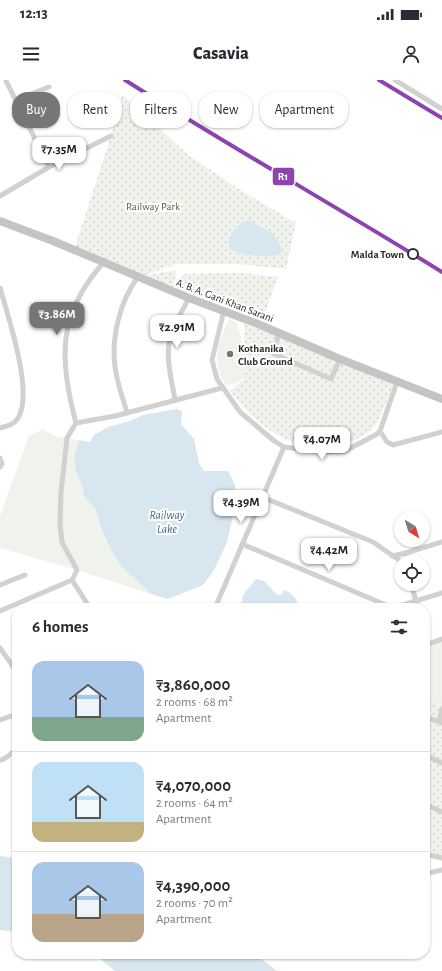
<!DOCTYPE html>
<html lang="en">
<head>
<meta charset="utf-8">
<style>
  body { margin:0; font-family:"Alegreya Sans",sans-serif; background:#f2f2f3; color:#2b2b33; height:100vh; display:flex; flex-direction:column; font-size:15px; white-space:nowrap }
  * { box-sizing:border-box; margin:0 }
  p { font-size:13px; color:#7c7c81 }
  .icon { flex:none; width:22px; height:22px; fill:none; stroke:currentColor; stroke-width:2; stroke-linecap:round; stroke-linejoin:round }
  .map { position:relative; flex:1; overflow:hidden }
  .side { position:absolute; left:12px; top:523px; width:418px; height:356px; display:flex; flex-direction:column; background:#fff; border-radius:16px; box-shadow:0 1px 3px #0004 }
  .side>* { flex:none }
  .guide { position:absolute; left:12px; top:12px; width:418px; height:36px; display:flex; gap:8px }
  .needle { width:26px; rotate:142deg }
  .controls { position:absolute; left:394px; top:431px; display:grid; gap:8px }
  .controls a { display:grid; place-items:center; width:36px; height:36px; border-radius:50%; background:#fff; box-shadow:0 1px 3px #0004; font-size:20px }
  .price { position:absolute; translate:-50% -34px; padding:0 9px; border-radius:8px; background:#fff; color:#222; font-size:13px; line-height:26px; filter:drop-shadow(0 1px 2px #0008) }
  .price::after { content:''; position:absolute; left:50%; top:24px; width:12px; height:9px; margin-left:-6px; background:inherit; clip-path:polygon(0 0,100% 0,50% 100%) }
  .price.selected { background:#767676; color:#fff }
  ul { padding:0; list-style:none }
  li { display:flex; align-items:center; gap:12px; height:100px; padding:0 20px }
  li+li { border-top:1px solid #e1e1e2 }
  li span { display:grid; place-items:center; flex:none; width:112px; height:80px; border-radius:12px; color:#555 }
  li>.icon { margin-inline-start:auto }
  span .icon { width:48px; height:48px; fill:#fffc; stroke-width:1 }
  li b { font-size:17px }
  h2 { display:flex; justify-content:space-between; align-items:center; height:48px; padding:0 20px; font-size:17px }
  .chip { padding:0 14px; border-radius:16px; background:#fff; box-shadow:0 1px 3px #0004; font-size:14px; line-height:36px }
  .chip.selected { background:#767676; color:#fff }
  .status { display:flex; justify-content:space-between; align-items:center; height:28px; padding:0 20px; background:#fff; direction:ltr }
  .status svg { height:11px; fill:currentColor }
  header { display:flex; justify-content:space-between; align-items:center; height:52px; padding:0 20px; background:#fff; font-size:18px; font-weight:800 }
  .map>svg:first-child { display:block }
  .green { fill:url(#green-dots) }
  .pitch { fill:#eff3eb }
  .water { fill:#d8e6ef }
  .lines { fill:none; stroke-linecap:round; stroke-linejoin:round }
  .minor { stroke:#d1d1d1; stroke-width:5 }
  .primary { stroke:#c4c4c4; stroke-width:8 }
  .rail-casing { stroke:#b8b8b8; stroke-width:3 }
  .rail { stroke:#fff; stroke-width:1.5; stroke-dasharray:4.5; stroke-linecap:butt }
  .rail-1-casing { stroke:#fff; stroke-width:7 }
  .rail-1 { stroke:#8e44ad; stroke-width:4 }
  .stop-dot { fill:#fff; stroke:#2c2c2c; stroke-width:2 }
  .poi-dot { fill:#767676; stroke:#fff; stroke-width:1.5 }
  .labels { text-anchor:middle; stroke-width:4; stroke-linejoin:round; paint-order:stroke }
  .park-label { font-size:11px; fill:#4f653d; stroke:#fff }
  .stop-label { font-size:11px; font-weight:bold; fill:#2c2c2c; stroke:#fff; text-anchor:end }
  .street-label { font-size:11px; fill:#2c2c2c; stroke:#fff }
  .poi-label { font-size:11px; font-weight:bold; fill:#2c2c2c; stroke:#fff; text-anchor:start }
  .water-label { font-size:12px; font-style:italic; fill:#406b88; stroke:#fff }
  .line-badge { stroke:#fff; stroke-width:1.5 }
  .badge-label { font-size:11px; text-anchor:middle; font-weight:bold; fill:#fff }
</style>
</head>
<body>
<div class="status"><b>12:13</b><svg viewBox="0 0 49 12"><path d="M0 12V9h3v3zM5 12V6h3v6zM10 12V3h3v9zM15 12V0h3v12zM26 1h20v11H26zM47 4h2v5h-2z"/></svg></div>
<header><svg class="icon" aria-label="menu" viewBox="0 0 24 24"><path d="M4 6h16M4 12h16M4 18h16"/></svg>Casavia<svg class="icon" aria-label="person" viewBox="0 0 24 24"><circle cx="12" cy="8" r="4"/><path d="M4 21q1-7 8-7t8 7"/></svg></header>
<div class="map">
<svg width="442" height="891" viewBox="0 0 442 891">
  <defs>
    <pattern id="green-dots" width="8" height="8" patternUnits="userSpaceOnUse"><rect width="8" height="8" fill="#eff3eb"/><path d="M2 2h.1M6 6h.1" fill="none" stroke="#cdd0ca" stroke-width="1.8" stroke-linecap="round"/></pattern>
  </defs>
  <rect width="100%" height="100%" fill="#fff"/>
  <g class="green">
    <path d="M122 14 188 75 240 110 296 143 286 189 238 184H176L142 196 177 190 172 211 74 170 111 56Z"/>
    <path d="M242 193 278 197 263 238 176 208 183 194Z"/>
    <path d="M244 243 394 304C389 315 380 340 373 348 365 358 350 362 338 364 288 372 259 347 230 311L243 300 245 278Z"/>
    <path d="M425 619 442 623 439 642 442 643V682L425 674Z"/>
    <path d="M425 676 442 684V778L425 774Z"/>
  </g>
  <g class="pitch">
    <path d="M229 239 237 243C242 264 260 305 225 305 211 280 218 264 229 239Z"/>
    <path d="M43 349 54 356 79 360 74 377 76 392 83 408 84 416 96 430 101 448 120 485 151 514 77 490 0 468V436L29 356Z"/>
    <path d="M442 560V623L425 619V569L428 564Z"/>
  </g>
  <g class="water">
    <path d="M249 140 273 154 284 171C273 182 243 174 231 170 223 158 238 143 249 140Z"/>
    <path d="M177 329 182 331 181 344 194 359 199 383 204 391H228L235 405 236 423 227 462 214 490 203 505 168 519 151 514 120 485 111 469 101 448 96 430 84 416 83 408 76 392 74 377 79 360 90 362 94 355 108 347 127 342 143 335Z"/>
    <path d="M256 499 264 501 277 515H281L284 510C292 513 298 519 299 528H241L243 515Z"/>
    <path d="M0 776 17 778V852L0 850Z"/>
    <path d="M94 874H255L277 891H115Z"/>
  </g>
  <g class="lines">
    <g class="minor">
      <path d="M395 0 442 29"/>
      <path d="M6 1 49 87"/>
      <path d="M16 20 49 7"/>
      <path d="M0 116 49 87 111 56"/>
      <path d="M0 208C8 236 34 313 18 338 14 345 7 346 0 348"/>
      <path d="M224 230 212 280 217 299 240 332 273 360 284 367 325 372 345 371 377 354 380 351 397 302"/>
      <path d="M279 252 274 274 331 299 340 279"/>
      <path d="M175 320C172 301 165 278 170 258 174 244 182 231 189 218"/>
      <path d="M127 332C122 317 117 302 115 287 111 257 120 221 138 197"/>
      <path d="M76 343C59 280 57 234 104 182"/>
      <path d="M380 351 387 362 393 365 442 352"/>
      <path d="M0 378 2 384 0 387"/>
      <path d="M262 417 373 462 402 482"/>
      <path d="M242 464 393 528 442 513"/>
      <path d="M392 476 406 473"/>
      <path d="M406 482V473L442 462"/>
      <path d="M72 500 90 528"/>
      <path d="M411 504 418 528"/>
      <path d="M0 505 25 495"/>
      <path d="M215 528 284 367"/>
      <path d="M0 531 72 500 77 490 62 462 60 444 61 412 67 358 76 343 115 336 222 308"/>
      <path d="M425 554 428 564 425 569"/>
      <path d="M428 564 442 559"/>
      <path d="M0 568 17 592"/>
      <path d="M425 637 442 643"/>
      <path d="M0 640 17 634"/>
      <path d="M439 642 442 629"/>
      <path d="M425 675 442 683"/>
      <path d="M0 680C8 679 10 672 17 670"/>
      <path d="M425 724 442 732"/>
      <path d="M425 774 442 778"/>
      <path d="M425 794 442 790"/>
    </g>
    <path class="primary" d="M0 141 53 161 189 218 258 244 340 279 442 319"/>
    <defs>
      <g id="rail">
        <path d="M125 0C229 66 337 127 442 192"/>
        <path d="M379 0 442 38"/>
      </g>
    </defs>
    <use href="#rail" class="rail-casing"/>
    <use href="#rail" class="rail"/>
    <defs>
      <g id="rail-1">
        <path d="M125 0C229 66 337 127 442 192"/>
        <path d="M379 0 442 38"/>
      </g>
    </defs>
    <use href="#rail-1" class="rail-1-casing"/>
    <use href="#rail-1" class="rail-1"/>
  </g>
  <circle class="stop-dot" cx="413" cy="174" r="5"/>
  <circle class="poi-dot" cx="230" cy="274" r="4"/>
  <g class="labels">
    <g class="park-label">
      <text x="153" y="130">Railway Park</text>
    </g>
    <g class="stop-label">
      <text x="404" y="178">Malda Town</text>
    </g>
    <g class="street-label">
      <text transform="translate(225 220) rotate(21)" y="4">A. B. A. Gani Khan Sarani</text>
    </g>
    <g class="poi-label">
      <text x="238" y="272">Kothanika<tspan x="238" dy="13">Club Ground</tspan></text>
    </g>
    <g class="water-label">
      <text x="167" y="439">Railway<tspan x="167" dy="14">Lake</tspan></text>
    </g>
  </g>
  <rect class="line-badge" x="272" y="87" width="23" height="19" rx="4" fill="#8e44ad"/>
  <g class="badge-label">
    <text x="283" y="100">R1</text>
  </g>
</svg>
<div class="controls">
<a><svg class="needle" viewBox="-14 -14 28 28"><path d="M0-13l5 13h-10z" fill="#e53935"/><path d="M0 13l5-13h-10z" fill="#7c7c81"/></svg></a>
<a><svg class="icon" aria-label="locate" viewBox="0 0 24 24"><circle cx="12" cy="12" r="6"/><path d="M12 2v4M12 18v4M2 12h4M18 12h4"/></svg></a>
</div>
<b class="price" style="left:59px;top:91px">₹7.35M</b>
<b class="price selected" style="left:57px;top:256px">₹3.86M</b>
<b class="price" style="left:177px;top:269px">₹2.91M</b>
<b class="price" style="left:322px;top:381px">₹4.07M</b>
<b class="price" style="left:241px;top:444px">₹4.39M</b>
<b class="price" style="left:329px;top:492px">₹4.42M</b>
<div class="guide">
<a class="chip selected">Buy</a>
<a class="chip">Rent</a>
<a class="chip">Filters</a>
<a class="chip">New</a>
<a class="chip">Apartment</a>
</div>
<section class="side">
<h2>6 homes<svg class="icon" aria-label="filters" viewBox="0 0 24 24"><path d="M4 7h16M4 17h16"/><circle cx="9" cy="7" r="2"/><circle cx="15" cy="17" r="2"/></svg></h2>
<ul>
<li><span style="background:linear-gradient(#a9c7e8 70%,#7fa58c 0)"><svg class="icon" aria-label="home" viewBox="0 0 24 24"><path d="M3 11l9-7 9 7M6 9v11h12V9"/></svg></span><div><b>₹3,860,000</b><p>2 rooms · 68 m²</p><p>Apartment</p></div></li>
<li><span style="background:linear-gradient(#bfe0f5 75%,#c2b280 0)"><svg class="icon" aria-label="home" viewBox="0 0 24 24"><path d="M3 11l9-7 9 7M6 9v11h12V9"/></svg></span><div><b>₹4,070,000</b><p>2 rooms · 64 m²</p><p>Apartment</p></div></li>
<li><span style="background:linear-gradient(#a9c7e8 65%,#b9a48a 0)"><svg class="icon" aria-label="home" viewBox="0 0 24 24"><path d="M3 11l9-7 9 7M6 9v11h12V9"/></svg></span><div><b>₹4,390,000</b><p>2 rooms · 70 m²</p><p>Apartment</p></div></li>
</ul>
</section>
</div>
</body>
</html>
